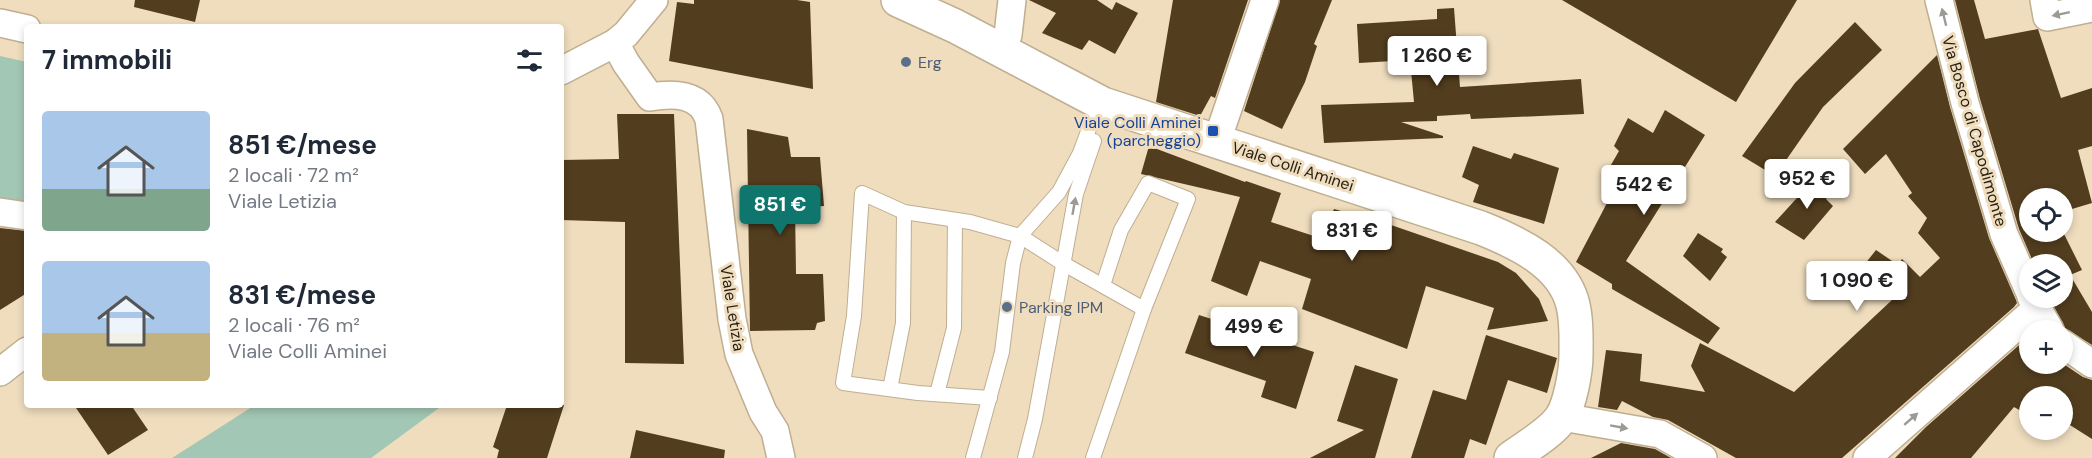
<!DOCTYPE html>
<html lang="it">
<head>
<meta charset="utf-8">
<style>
  body { margin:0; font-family:"DM Sans",sans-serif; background:#f2f2f3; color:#1f2937; height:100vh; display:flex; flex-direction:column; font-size:22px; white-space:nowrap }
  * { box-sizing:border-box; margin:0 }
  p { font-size:20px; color:#747a83 }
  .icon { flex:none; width:33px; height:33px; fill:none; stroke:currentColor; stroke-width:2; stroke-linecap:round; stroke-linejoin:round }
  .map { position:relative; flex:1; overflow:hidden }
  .sheet { position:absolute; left:24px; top:24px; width:540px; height:384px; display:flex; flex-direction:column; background:#fff; border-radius:6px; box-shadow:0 3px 9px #0003 }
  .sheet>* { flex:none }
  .buttons { position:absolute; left:2019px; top:188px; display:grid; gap:12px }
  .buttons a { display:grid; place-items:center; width:54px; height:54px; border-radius:50%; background:#fff; box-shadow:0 3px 9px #0003; font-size:30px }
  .price { position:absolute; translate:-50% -51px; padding:0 14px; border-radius:6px; background:#fff; color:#222; font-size:20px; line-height:39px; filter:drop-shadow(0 2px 3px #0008) }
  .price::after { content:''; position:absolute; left:50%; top:36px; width:18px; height:14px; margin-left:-9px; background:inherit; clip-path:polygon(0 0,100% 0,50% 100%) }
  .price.active { background:#0f766e; color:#fff }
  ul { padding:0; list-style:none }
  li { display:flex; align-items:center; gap:18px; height:150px; padding:0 18px }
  li span { display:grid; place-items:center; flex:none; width:168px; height:120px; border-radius:6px; color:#555 }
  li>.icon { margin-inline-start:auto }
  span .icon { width:72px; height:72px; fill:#fffc; stroke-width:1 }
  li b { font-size:26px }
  h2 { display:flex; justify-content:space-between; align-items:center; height:72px; padding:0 18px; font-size:26px }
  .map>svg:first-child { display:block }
  .green { fill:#a3c7b5 }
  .building { fill:#523d1e }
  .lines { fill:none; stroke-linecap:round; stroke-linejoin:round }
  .service-casing { stroke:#bfae90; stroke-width:16 }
  .minor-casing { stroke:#bfae90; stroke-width:30 }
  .secondary-casing { stroke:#bfae90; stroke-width:36 }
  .service { stroke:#fff; stroke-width:14 }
  .minor { stroke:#fff; stroke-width:27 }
  .secondary { stroke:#fff; stroke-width:33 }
  .oneway { fill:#9c9a94 }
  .service-dot { fill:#5c6f8a; stroke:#efddbe; stroke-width:2 }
  .transit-dot { fill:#1a4fb4; stroke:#efddbe; stroke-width:2 }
  .labels { text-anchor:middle; stroke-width:6; stroke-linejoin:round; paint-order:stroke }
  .service-label { font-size:16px; fill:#4e5e75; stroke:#efddbe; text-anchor:start }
  .transit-label { font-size:16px; fill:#164399; stroke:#efddbe; text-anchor:end }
  .street-label { font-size:16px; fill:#241e12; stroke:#efddbe }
</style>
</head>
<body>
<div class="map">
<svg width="2092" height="458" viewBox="0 0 2092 458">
  <rect width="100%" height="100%" fill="#efddbe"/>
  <g class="green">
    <path d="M0 56 27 62V204L0 198Z"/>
    <path d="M255 405H443L371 458H172Z"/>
  </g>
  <g class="building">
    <path d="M135 0H200L195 22 134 7Z"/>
    <path d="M694 0H797L810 2 813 89 669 61 677 2 694 4Z"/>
    <path d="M1029 0H1097L1112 10 1116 2 1138 13 1115 54 1089 40 1082 50 1042 33 1056 13Z"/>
    <path d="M1173 0H1248L1215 98 1211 96 1200 116 1156 102Z"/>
    <path d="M1280 0H1332L1314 44 1317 46 1305 82 1282 129 1244 111Z"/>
    <path d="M1562 0H1797L1736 102Z"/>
    <path d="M1955 0H1974L1985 39 2038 29 2061 98 2092 88V146L2078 150 2092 203 2062 212V198H2030V231L2062 230 2082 270 2070 275 2092 312V345L2065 328 2049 297H2062V264H2034L2019 229 1980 99Z"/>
    <path d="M1454 8 1460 87 1581 79 1584 114 1471 119 1470 114 1437 116V121L1401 122 1443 136V138L1324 143 1321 105 1414 102 1410 60 1359 63 1357 24 1437 19V9Z"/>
    <path d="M1855 22 1882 50 1823 107 1775 176 1742 156 1795 83Z"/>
    <path d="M1937 55 1950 107 1989 238 2016 300 2017 303 2014 307 1842 458H1736L1668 420 1653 417 1622 401 1617 410 1598 407 1606 350 1642 354 1640 381 1705 392 1691 366 1700 343 1794 392 1893 299 1857 274 1876 250 1898 265 1902 259 1920 277 1940 258 1918 233 1927 218 1908 196 1912 193 1886 154 1865 174 1843 149Z"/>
    <path d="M1665 110 1705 135 1626 261 1720 328 1708 344 1612 289V284L1576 262 1617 184 1604 177 1619 151 1614 146 1628 118 1653 133Z"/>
    <path d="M617 114H674L684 364 625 363V222L561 220V160L619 159Z"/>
    <path d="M747 129 788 137 791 157H820L824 206 795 208 796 274H823L825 321 817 323 815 330 750 331Z"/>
    <path d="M1149 146 1245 182 1246 181 1281 193 1271 222 1323 239 1334 209 1394 226 1498 262 1516 273 1539 299 1548 321 1487 330 1494 308 1426 286 1407 349 1302 309 1311 279 1260 261 1247 296 1211 281 1240 197 1141 174Z"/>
    <path d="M1473 146 1511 159 1514 153 1559 168 1544 224 1473 202 1479 185 1462 177Z"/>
    <path d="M1817 176 1832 190 1826 199 1833 206 1804 240 1775 222Z"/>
    <path d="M0 228 27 231V293L0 310Z"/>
    <path d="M1698 233 1723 249 1721 252 1727 257 1710 281 1683 256Z"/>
    <path d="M1199 315 1314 352 1296 409 1261 397 1266 381 1185 353Z"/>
    <path d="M1486 335 1557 358 1547 393 1508 380 1486 445 1470 439 1464 458H1411L1433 390 1466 400Z"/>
    <path d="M2026 339 2030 342V363H2062L2083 377 2092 380V439L2062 420V396H2030V416L2014 407 1971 458H1895L1926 427Z"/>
    <path d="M1355 365 1398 379 1375 458H1310L1364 430 1337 421Z"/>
    <path d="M74 405H131L148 430 108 455Z"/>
    <path d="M507 405H564L547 458H497L499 450 493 447Z"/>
    <path d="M636 430 725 450 724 458H630Z"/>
    <path d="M1621 443 1655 449 1671 458H1591Z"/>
  </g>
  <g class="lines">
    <defs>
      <g id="service">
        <path d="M890 389 903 323 904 212"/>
        <path d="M937 394 954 328 955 220"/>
        <path d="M990 398 918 393 843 383 854 316 862 193 904 212 970 222 1020 236 1064 264 1144 309 1188 199 1148 183 1121 230 1103 285"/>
        <path d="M973 458 1002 352 1013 263 1020 236 1059 192 1080 153 1093 118 1103 104"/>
        <path d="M1025 458 1035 419 1076 194 1094 141"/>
        <path d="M1093 458 1144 309"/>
      </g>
      <g id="minor">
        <path d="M1939 0 1965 103 2004 234 2030 293"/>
        <path d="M2044 0 2047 17 2092 8"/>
        <path d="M0 23 27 29"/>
        <path d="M1008 35 1012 0"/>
        <path d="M615 43 626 63 650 97C674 93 700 93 709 119L732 319 739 354 763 412 775 431 781 458"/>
        <path d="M561 71 615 43 626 34 654 0"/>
        <path d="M1221 129 1265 0"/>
        <path d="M0 212 27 216"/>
        <path d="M2031 297 2050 330"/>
        <path d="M2062 343 2092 364"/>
        <path d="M0 372 27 351"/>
        <path d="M1562 417 1660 434 1703 458"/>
        <path d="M1867 458 2037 308"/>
      </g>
      <path id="secondary" d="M898 0 955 26 1103 104 1481 228C1516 242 1563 263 1573 305 1577 321 1576 339 1576 355 1576 371 1570 405 1561 418 1551 433 1526 447 1511 458"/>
    </defs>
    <use href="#service" class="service-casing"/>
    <use href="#minor" class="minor-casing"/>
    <use href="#secondary" class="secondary-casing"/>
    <use href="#service" class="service"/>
    <use href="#minor" class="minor"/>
    <use href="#secondary" class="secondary"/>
  </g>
  <defs><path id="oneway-solid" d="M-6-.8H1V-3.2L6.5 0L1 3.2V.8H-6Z" transform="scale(1.5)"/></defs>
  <g class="oneway">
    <use href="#oneway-solid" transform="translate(2061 14) rotate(168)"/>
    <use href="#oneway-solid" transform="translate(1944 17) rotate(-104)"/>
    <use href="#oneway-solid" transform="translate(1074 206) rotate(-80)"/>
    <use href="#oneway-solid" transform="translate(1911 419) rotate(-41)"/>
    <use href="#oneway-solid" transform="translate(1619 427) rotate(10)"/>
  </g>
  <g class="service-dot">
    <circle cx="906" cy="62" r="6"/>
    <circle cx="1007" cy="307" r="6"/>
  </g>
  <rect class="transit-dot" x="1207" y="125" width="12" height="12" rx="3"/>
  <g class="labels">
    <g class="service-label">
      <text x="918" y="68">Erg</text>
      <text x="1019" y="313">Parking IPM</text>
    </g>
    <g class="transit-label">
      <text x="1201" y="128">Viale Colli Aminei<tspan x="1201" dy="18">(parcheggio)</tspan></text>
    </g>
    <g class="street-label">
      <text transform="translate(1975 131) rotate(74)" y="6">Via Bosco di Capodimonte</text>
      <text transform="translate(1293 166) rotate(18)" y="6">Viale Colli Aminei</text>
      <text transform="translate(733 308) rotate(81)" y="6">Viale Letizia</text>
    </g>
  </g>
</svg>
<div class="buttons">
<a><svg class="icon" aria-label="locate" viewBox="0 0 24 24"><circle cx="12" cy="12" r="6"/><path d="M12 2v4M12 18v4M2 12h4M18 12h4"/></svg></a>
<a><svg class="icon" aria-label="layers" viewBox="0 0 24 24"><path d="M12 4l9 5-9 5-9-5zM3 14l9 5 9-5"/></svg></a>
<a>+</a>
<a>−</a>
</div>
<b class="price" style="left:1437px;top:87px">1 260 €</b>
<b class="price" style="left:1807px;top:210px">952 €</b>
<b class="price" style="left:1644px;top:216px">542 €</b>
<b class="price active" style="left:780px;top:236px">851 €</b>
<b class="price" style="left:1352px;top:262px">831 €</b>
<b class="price" style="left:1857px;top:312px">1 090 €</b>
<b class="price" style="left:1254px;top:358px">499 €</b>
<section class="sheet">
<h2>7 immobili<svg class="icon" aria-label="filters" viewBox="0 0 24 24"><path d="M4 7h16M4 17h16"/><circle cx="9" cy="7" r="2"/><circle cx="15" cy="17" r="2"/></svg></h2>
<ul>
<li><span style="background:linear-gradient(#a9c7e8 65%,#7fa58c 0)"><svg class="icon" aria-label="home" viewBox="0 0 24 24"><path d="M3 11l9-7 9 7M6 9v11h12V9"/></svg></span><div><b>851 €/mese</b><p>2 locali · 72 m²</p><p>Viale Letizia</p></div></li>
<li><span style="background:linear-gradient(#a9c7e8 60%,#c2b280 0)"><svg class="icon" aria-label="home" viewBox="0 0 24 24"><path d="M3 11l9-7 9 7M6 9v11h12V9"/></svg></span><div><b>831 €/mese</b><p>2 locali · 76 m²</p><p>Viale Colli Aminei</p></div></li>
</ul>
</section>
</div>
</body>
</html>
